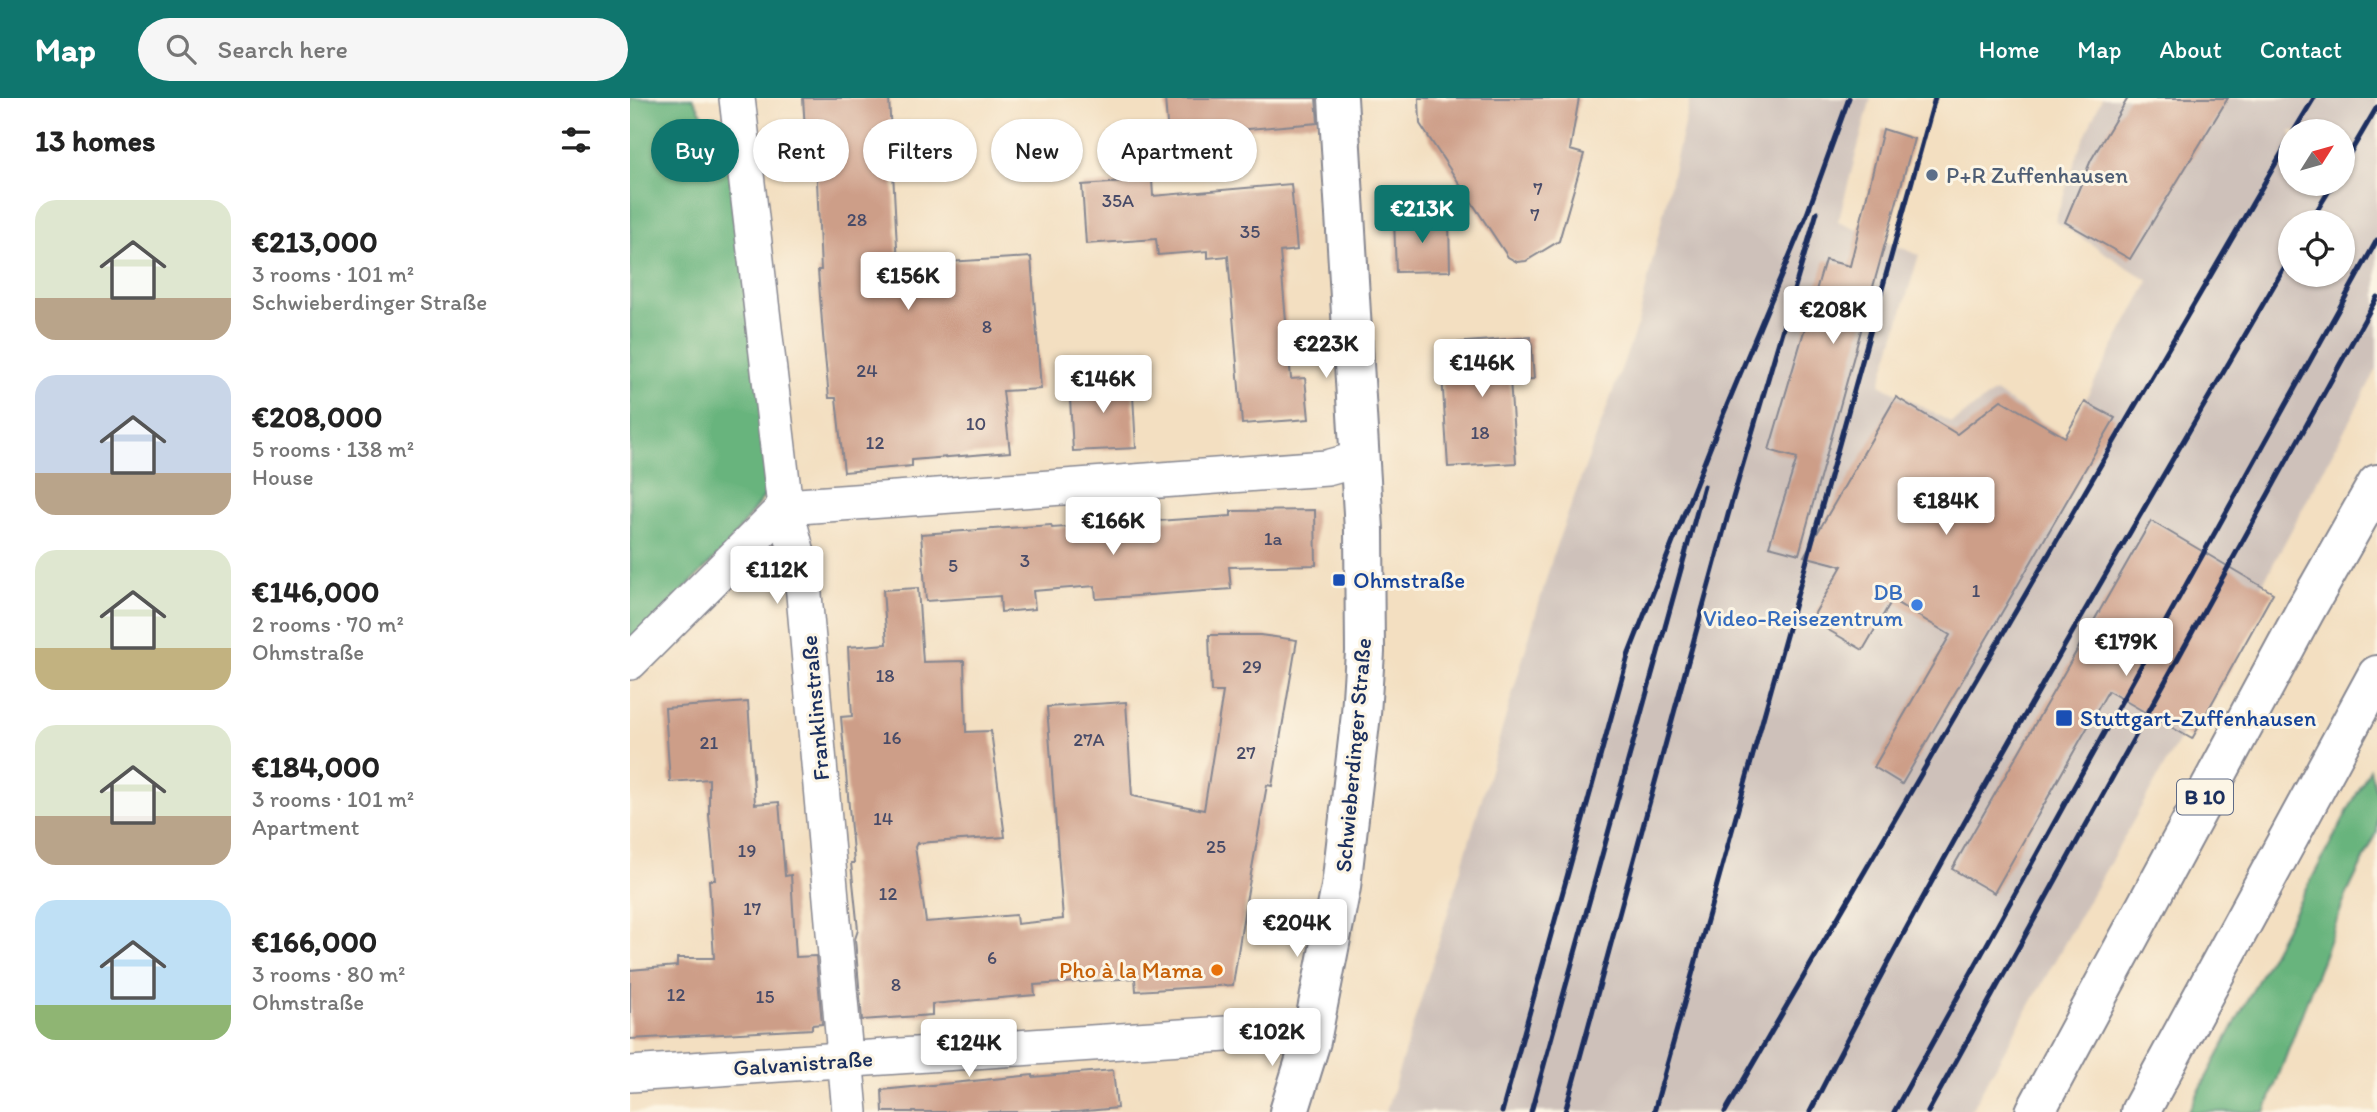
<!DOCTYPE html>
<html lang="en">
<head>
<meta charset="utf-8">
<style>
  body { margin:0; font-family:Itim,sans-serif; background:#f6f6f6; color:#222; height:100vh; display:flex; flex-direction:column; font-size:26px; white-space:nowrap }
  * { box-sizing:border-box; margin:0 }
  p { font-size:23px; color:#767676 }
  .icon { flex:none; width:38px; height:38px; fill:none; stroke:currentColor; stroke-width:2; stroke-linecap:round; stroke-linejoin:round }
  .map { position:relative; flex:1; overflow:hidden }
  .side { display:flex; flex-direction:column; background:#fff; width:630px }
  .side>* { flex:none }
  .guide { position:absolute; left:21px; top:21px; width:665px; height:63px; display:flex; gap:14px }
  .needle { width:46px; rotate:53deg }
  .fabs { position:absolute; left:1648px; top:21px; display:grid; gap:14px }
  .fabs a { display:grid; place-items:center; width:77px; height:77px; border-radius:50%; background:#fff; box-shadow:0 2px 5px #0004; font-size:35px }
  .price { position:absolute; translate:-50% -60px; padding:0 16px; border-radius:7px; background:#fff; color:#222; font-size:23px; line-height:46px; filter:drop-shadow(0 2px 4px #0008) }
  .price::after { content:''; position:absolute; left:50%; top:42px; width:21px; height:16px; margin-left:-10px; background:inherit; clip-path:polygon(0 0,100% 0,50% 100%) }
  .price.selected { background:#0f766e; color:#fff }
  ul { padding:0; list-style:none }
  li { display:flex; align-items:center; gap:21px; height:175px; padding:0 35px }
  li span { display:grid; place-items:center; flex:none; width:196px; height:140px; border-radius:21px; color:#555 }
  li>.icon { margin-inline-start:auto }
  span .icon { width:84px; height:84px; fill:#fffc; stroke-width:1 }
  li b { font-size:30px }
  h2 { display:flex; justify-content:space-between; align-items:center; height:84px; padding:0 35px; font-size:30px }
  .chip { padding:0 24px; border-radius:32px; background:#fff; box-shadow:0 2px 5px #0004; font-size:24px; line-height:63px }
  .chip.selected { background:#0f766e; color:#fff }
  header { display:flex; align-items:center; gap:42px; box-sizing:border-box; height:98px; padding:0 35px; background:#0f766e; color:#fff }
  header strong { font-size:33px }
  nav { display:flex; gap:38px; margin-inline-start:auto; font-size:24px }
  .search { width:490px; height:63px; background:#f6f6f6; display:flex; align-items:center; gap:18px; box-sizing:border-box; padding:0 24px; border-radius:38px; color:#767676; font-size:26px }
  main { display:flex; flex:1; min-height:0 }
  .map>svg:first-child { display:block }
  .industrial { fill:#cec1ba; fill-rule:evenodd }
  .forest { fill:#68b47d; stroke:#42726e; stroke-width:2 }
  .building { fill:#cd9e88 }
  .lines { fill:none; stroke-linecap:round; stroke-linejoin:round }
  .street-casing { stroke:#878790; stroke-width:38 }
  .secondary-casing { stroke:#878790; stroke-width:42 }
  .highway-casing { stroke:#878790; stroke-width:42 }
  .street { stroke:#fff; stroke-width:35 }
  .secondary { stroke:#fff; stroke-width:38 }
  .highway { stroke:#fff; stroke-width:38 }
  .rail { stroke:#1b2f5e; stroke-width:5 }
  .service-dot { fill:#5c6f8a; stroke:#fcf5e5; stroke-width:2.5 }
  .transit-dot { fill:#1a4fb4; stroke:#fcf5e5; stroke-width:2.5 }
  .shop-dot { fill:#3f7fe0; stroke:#fcf5e5; stroke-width:2.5 }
  .food-dot { fill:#e8710a; stroke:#fcf5e5; stroke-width:2.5 }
  .labels { text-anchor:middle; stroke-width:6; stroke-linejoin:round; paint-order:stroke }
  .number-label { font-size:19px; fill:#484b68 }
  .shield { fill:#fcf5e5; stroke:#5e6a86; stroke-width:2 }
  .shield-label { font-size:21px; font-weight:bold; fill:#1b2f5e }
  .service-label { font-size:23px; fill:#4e5e75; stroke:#fcf5e5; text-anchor:start }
  .transit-label { font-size:23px; fill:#164399; stroke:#fcf5e5; text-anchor:start }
  .shop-label { font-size:23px; fill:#366cbe; stroke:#fcf5e5; text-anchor:end }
  .street-label { font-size:23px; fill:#1b2f5e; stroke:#fcf5e5 }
  .food-label { font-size:23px; fill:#c56008; stroke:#fcf5e5; text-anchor:end }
</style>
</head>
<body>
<header>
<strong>Map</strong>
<div class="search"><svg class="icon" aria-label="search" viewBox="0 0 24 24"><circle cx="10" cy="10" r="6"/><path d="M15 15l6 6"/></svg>Search here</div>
<nav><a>Home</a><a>Map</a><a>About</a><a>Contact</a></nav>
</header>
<main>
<section class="side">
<h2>13 homes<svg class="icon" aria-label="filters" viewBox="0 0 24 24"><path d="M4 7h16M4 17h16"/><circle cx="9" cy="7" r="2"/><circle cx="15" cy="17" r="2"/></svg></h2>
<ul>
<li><span style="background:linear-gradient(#dfe7d0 70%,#b9a48a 0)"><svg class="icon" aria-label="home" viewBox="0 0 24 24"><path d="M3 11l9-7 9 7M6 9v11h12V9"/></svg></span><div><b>€213,000</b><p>3 rooms · 101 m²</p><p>Schwieberdinger Straße</p></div></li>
<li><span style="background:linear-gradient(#c9d6e8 70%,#b9a48a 0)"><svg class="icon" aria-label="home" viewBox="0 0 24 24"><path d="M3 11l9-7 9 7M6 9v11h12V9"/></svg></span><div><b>€208,000</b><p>5 rooms · 138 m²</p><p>House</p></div></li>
<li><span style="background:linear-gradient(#dfe7d0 70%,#c2b280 0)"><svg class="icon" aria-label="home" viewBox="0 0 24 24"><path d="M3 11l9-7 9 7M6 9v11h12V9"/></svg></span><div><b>€146,000</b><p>2 rooms · 70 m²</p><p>Ohmstraße</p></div></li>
<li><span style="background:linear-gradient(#dfe7d0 65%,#b9a48a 0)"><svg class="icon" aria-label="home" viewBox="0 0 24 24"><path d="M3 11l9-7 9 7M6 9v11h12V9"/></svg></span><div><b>€184,000</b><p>3 rooms · 101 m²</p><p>Apartment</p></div></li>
<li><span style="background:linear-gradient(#bfe0f5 75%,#8fb573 0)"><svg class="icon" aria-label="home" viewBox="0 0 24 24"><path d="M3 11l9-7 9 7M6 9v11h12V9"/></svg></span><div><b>€166,000</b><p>3 rooms · 80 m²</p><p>Ohmstraße</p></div></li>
</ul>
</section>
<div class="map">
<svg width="1747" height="1014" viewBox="0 0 1747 1014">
  <rect width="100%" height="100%" fill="#fcf5e5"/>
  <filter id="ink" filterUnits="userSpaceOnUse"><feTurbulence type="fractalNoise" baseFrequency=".0143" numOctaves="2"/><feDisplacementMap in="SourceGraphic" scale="14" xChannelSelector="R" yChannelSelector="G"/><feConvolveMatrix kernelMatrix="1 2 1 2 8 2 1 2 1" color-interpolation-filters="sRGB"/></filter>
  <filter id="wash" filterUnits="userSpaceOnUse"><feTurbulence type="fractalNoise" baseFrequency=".00686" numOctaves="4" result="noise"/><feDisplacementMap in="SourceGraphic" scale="28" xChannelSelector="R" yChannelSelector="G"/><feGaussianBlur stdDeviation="1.57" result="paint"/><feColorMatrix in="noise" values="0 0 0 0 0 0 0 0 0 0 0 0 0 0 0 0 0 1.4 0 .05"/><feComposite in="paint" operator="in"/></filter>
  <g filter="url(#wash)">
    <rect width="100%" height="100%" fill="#f3dfc1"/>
    <path class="industrial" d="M1060 0H1241L1208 124 1289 157 1250 286 1322 325 1365 294 1435 339 1519 183 1425 123 1450 49 1472 0H1747V271L1565 613 1340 1014H756L824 795 925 451 1008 225ZM1661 33H1713V86H1661ZM1661 124H1713V177H1661Z"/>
    <g class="forest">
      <path d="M0 0H63L104 72 142 388 95 450 0 546Z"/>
      <path d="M1740 671 1747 698V734L1716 798 1635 1014H1558Z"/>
    </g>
    <g id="blocks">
      <g class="building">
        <path d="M173 0H259L268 167 401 159 411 291 373 293 380 354 282 362V368L214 374 206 300H199L193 237 188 172H191L186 61 177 62Z"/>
        <path d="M535 0H686L688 25 538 38Z"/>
        <path d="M789 0H949L940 52 954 56 929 143 896 163 887 164 878 159 790 26Z"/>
        <path d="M1498 0H1598L1500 161 1435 124 1461 62Z"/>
        <path d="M1253 31 1284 41 1169 456 1139 448 1167 360 1139 352 1195 162 1220 168Z"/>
        <path d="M522 82 523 98 661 86 667 152 650 154 661 281 675 280 679 321 612 326 598 158 578 160V153L528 157 526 141 456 146 452 87Z"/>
        <path d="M819 121 820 173 766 174 764 122Z"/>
        <path d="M901 239 904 281 880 282 886 365 818 369 810 246Z"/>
        <path d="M502 280 506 350 443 353 439 283Z"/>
        <path d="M1266 299 1327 336 1371 302 1435 339 1455 304 1485 320 1272 686 1244 669 1320 537 1262 502 1233 552 1181 522 1212 468 1174 458Z"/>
        <path d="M685 412 686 467 599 469 601 491 466 501 465 488 403 493 405 511 371 514 370 498 296 503 291 436 421 427 422 430 601 418V413Z"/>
        <path d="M1521 423 1643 495 1562 641 1478 593 1364 795 1322 771Z"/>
        <path d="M288 490 293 564 334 563 336 634 361 633 375 739 287 745 285 749 296 824 386 817 387 826 433 821 417 609 496 604 502 698 574 712 593 594H581L579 537H630L667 542 642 688 637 687 615 809 603 887 506 893 505 880 404 887 405 897 302 906V917L232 922 225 841 228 832 221 765H224L211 619 222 618 218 549 257 546 253 492Z"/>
        <path d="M118 604 125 706 149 704 155 778 161 777 166 859 186 858 192 926 182 927V931L0 941V872L47 868V860H84L79 782H85L79 717V681L40 684 35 610Z"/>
        <path d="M483 972 487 1010 446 1014H253L252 992 403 977V979Z"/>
      </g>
    </g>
  </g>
  <g filter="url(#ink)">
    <use href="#blocks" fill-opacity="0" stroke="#878790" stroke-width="2"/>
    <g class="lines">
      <defs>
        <g id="street">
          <path d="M107 0 155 409 172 474 220 1014"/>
          <path d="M0 564 155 409 683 371 697 370 730 361"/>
          <path d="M0 976 626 934 681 943"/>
        </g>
        <path id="secondary" d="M659 1014 681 943 711 789 731 616 735 554 734 432 708 0"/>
        <g id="highway">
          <path d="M1405 1014 1675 513 1747 386"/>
          <path d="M1510 1014 1747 577"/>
        </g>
      </defs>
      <use href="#street" class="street-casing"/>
      <use href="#secondary" class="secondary-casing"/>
      <use href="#highway" class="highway-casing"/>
      <use href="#street" class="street"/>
      <use href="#secondary" class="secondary"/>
      <use href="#highway" class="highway"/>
      <g class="rail">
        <path d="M1664 33 1684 0"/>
        <path d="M1713 67 1747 9"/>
        <path d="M1680 124 1703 86"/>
        <path d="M872 1014 998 558 1093 317 1177 116 1219 0"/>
        <path d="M901 1014 1074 388"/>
        <path d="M935 1014 1098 417 1187 114"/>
        <path d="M1024 1014 1305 0"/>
        <path d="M1095 1014 1661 39"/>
        <path d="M1180 1014C1328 722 1497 441 1661 158"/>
        <path d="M1264 1014 1747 142"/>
        <path d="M1298 1014 1747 199"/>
      </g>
    </g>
  </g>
  <circle class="service-dot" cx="1302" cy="77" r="7"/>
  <g class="transit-dot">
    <rect x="702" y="475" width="14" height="14" rx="3.5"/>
    <rect x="1425" y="611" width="18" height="18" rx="3.5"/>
  </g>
  <circle class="shop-dot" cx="1287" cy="507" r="7"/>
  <circle class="food-dot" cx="587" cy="872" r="7"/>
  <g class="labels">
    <g class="number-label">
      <text x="908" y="97">7</text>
      <text x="488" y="109">35A</text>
      <text x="905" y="123">7</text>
      <text x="227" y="128">28</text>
      <text x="620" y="140">35</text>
      <text x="357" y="235">8</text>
      <text x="237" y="279">24</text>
      <text x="346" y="332">10</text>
      <text x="850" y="341">18</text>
      <text x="245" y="351">12</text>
      <text x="643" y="447">1a</text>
      <text x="395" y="469">3</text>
      <text x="323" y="474">5</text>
      <text x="1346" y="499">1</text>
      <text x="622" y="575">29</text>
      <text x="255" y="584">18</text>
      <text x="262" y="646">16</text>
      <text x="459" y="648">27A</text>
      <text x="79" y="651">21</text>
      <text x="616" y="661">27</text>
      <text x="253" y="727">14</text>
      <text x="586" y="755">25</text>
      <text x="117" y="759">19</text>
      <text x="258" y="802">12</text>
      <text x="122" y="817">17</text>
      <text x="362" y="866">6</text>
      <text x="266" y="893">8</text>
      <text x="46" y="903">12</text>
      <text x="135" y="905">15</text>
    </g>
    <rect class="shield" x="1547" y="681.5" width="56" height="35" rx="5"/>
    <g class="shield-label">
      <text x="1575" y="706">B 10</text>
    </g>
    <g class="service-label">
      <text x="1316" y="85">P+R Zuffenhausen</text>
    </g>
    <g class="transit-label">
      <text x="723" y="490">Ohmstraße</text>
      <text x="1450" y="628">Stuttgart-Zuffenhausen</text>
    </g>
    <g class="shop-label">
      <text x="1273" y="502">DB<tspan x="1273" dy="26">Video-Reisezentrum</tspan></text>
    </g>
    <g class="street-label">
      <text transform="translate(185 610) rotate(-95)" y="8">Franklinstraße</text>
      <text transform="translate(723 657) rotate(-85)" y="8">Schwieberdinger Straße</text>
      <text transform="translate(173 965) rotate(-4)" y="8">Galvanistraße</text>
    </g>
    <g class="food-label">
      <text x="573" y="880">Pho à la Mama</text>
    </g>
  </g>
</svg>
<div class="fabs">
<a><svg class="needle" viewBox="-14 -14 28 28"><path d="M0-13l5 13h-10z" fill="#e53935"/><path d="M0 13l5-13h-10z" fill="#767676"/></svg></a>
<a><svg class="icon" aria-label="locate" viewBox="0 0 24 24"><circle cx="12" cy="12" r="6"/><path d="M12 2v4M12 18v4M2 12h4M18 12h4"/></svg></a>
</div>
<b class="price selected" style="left:792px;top:147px">€213K</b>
<b class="price" style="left:278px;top:214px">€156K</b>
<b class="price" style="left:1203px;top:248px">€208K</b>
<b class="price" style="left:696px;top:282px">€223K</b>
<b class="price" style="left:852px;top:301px">€146K</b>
<b class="price" style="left:473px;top:317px">€146K</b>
<b class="price" style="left:1316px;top:439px">€184K</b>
<b class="price" style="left:483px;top:459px">€166K</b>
<b class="price" style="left:147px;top:508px">€112K</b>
<b class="price" style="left:1496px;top:580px">€179K</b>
<b class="price" style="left:667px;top:861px">€204K</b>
<b class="price" style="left:642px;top:970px">€102K</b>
<b class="price" style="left:339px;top:981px">€124K</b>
<div class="guide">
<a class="chip selected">Buy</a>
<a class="chip">Rent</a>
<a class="chip">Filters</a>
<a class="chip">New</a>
<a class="chip">Apartment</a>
</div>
</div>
</main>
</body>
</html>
